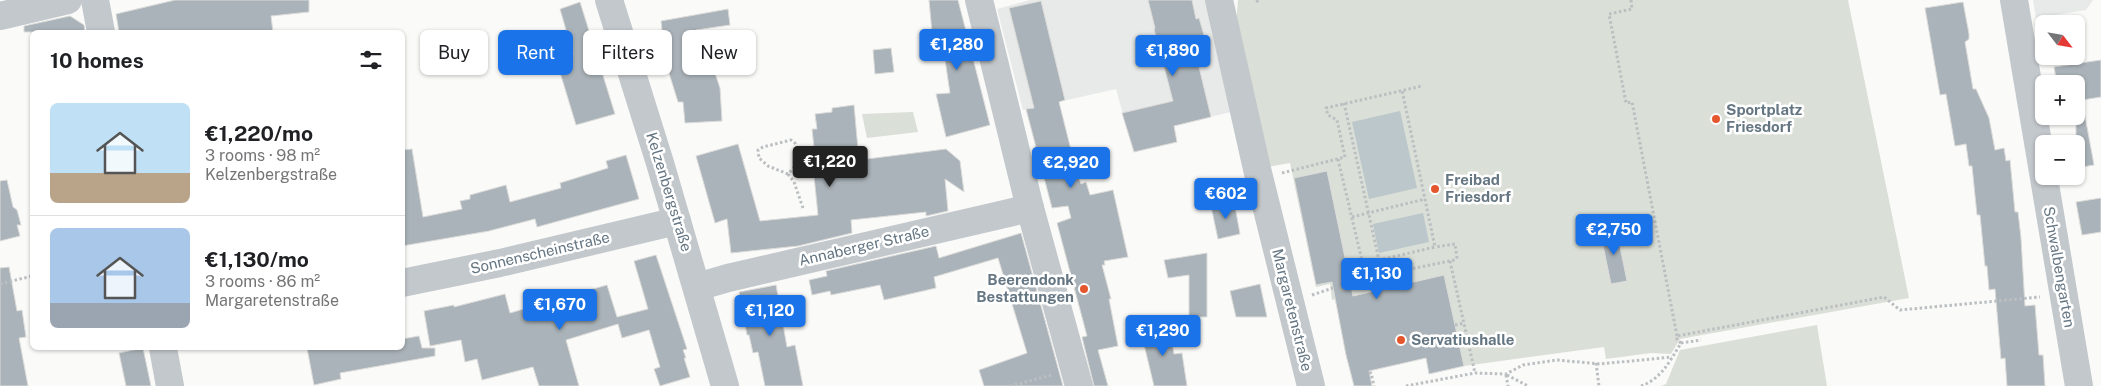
<!DOCTYPE html>
<html lang="en">
<head>
<meta charset="utf-8">
<style>
  body { margin:0; font-family:"Public Sans",sans-serif; background:#f2f2f2; color:#202124; height:100vh; display:flex; flex-direction:column; font-size:19px; white-space:nowrap }
  * { box-sizing:border-box; margin:0 }
  p { font-size:16px; color:#757577 }
  .icon { flex:none; width:28px; height:28px; fill:none; stroke:currentColor; stroke-width:2; stroke-linecap:round; stroke-linejoin:round }
  .map { position:relative; flex:1; overflow:hidden }
  .details { position:absolute; left:30px; top:30px; width:375px; height:320px; display:flex; flex-direction:column; background:#fff; border-radius:8px; box-shadow:0 1px 4px #0004 }
  .details>* { flex:none }
  .banner { position:absolute; left:420px; top:30px; width:475px; height:45px; display:flex; gap:10px }
  .needle { width:32px; rotate:121deg }
  .fabs { position:absolute; left:2035px; top:15px; display:grid; gap:10px }
  .fabs a { display:grid; place-items:center; width:50px; height:50px; border-radius:8px; background:#fff; box-shadow:0 1px 4px #0004; font-size:25px }
  .price { position:absolute; translate:-50% -42px; padding:0 11px; border-radius:5px; background:#1a73e8; color:#fff; font-size:16px; line-height:32px; filter:drop-shadow(0 1px 2px #0008) }
  .price::after { content:''; position:absolute; left:50%; top:30px; width:15px; height:11px; margin-left:-8px; background:inherit; clip-path:polygon(0 0,100% 0,50% 100%) }
  .price.current { background:#222; color:#fff }
  ul { padding:0; list-style:none }
  li { display:flex; align-items:center; gap:15px; height:125px; padding:0 20px }
  li+li { border-top:1px solid #e0e0e0 }
  li span { display:grid; place-items:center; flex:none; width:140px; height:100px; border-radius:8px; color:#555 }
  li>.icon { margin-inline-start:auto }
  span .icon { width:60px; height:60px; fill:#fffc; stroke-width:1 }
  li b { font-size:21px }
  h2 { display:flex; justify-content:space-between; align-items:center; height:60px; padding:0 20px; font-size:21px }
  .chip { padding:0 18px; border-radius:8px; background:#fff; box-shadow:0 1px 4px #0004; font-size:18px; line-height:45px }
  .chip.current { background:#1a73e8; color:#fff }
  .map>svg:first-child { display:block }
  .built { fill:#e8e9e9 }
  .green { fill:#dadfd7 }
  .water { fill:#bbc7cb }
  .building { fill:#aab3b9; stroke:#dcdcda }
  .lines { fill:none; stroke-linecap:round; stroke-linejoin:round }
  .path { stroke:#bbbfc2; stroke-width:3; stroke-dasharray:2.5 2.5; stroke-linecap:butt }
  .minor { stroke:#c3c8cc; stroke-width:28 }
  .poi-dot { fill:#e4572e; stroke:#fff; stroke-width:2 }
  .labels { text-anchor:middle; stroke-width:5; stroke-linejoin:round; paint-order:stroke }
  .poi-label { font-size:15px; font-weight:bold; fill:#657683; stroke:#fff; text-anchor:start }
  .street-label { font-size:15px; fill:#657683; stroke:#fff }
</style>
</head>
<body>
<div class="map">
<svg width="2101" height="386" viewBox="0 0 2101 386">
  <rect width="100%" height="100%" fill="#fafaf8"/>
  <g class="built">
    <path d="M1030 0H1205L1231 112 1129 136 1116 89 1023 110 997 9Z"/>
    <path d="M2033 0H2093L2086 10 2036 18Z"/>
  </g>
  <g class="green">
    <path d="M1238 0H1848L1909 298 1680 339 1671 354 1651 353 1606 359 1604 347 1464 366 1444 276 1332 300 1330 284 1316 287 1290 163 1267 167 1236 25Z"/>
    <path d="M913 112 918 132 867 138 862 114Z"/>
    <path d="M1817 325 1827 386H1661L1666 384 1680 350Z"/>
  </g>
  <g class="water">
    <path d="M1400 111 1417 188 1369 199 1352 122Z"/>
    <path d="M1423 213 1429 242 1379 253 1373 224Z"/>
  </g>
  <g class="building">
    <path d="M175 0H309V12L271 16 273 32H119L116 14Z"/>
    <path d="M929 0H958L990 125 946 137 936 94 950 93 944 53 934 54Z"/>
    <path d="M1148 0H1192L1196 19 1199 18 1204 35 1200 36 1207 66 1199 67 1211 117 1174 126 1177 142 1134 152 1122 113 1173 101 1154 29 1155 28Z"/>
    <path d="M1041 1 1065 100 1059 102 1076 170 1081 184 1086 182 1090 195 1113 190 1128 257 1104 261 1105 265H1102L1111 299H1109L1118 346 1098 350 1108 386H1094L1082 337 1087 336 1057 223 1071 218 1068 206 1052 208 1026 109 1034 108 1009 8Z"/>
    <path d="M580 2 615 114 576 125 556 59 573 54 560 9Z"/>
    <path d="M1963 2 1969 34V39L1965 42 1973 89H1976L1989 118 1995 150 2004 148 2006 161 2010 160 2015 212H2018L2021 238 2025 306 2035 305 2039 355H2043L2045 386H2007L2005 358 2001 359 1995 289 1989 290 1987 266H1985L1980 215H1977L1972 166H1969L1966 144 1955 146 1946 94 1940 95 1925 8Z"/>
    <path d="M728 9 730 25 696 30 702 65 712 64 720 88 722 121 685 123 683 102H678L669 73H667L661 21Z"/>
    <path d="M70 16 84 25 85 32H24V26Z"/>
    <path d="M891 48 894 72 875 74 873 50Z"/>
    <path d="M2101 60V97L2076 101V84H2057L2054 67Z"/>
    <path d="M854 105 859 160 946 149 960 161 964 192 945 179 948 211 926 216V212L851 220 852 233 798 246 731 253 727 219 715 223 696 156 738 144 760 221 818 215 814 176 817 175 812 129H817L815 114 832 112V108Z"/>
    <path d="M2085 116 2094 165 2076 168V117Z"/>
    <path d="M412 149 423 217 462 209 460 201 470 199V195L506 185 510 202 561 188 560 183 608 168 606 161 626 155 639 199 537 227 535 219 489 231 402 246V150Z"/>
    <path d="M1327 171 1353 296 1444 275 1464 366 1429 374 1426 358 1369 371 1372 386H1354L1346 355 1332 282 1316 285 1294 178Z"/>
    <path d="M7 180 13 207 17 210 21 225H17L20 236 0 241V181Z"/>
    <path d="M2101 198V232L2082 235 2076 202Z"/>
    <path d="M1234 201 1240 234 1218 239 1211 206Z"/>
    <path d="M1616 227 1627 281 1611 284 1600 231Z"/>
    <path d="M1021 233 1063 386H984L979 370 1027 353 998 258 934 277 936 288 884 300 880 285 831 295 830 291 812 295 809 280 827 276 826 271 936 246 939 258Z"/>
    <path d="M1207 253V317H1189V275L1168 278 1164 260Z"/>
    <path d="M656 255 687 349 683 350 686 358H684L690 377 660 386 654 369 660 367 649 330 622 338 618 324 566 340 579 386H539L533 367 482 380 477 359 465 362 461 340 430 346 424 311 454 305V307L505 294 510 313 607 285 617 317 648 309 634 261Z"/>
    <path d="M9 267 17 311 22 310 26 337 19 338 28 386H0V268Z"/>
    <path d="M1260 284 1267 317H1236L1230 291Z"/>
    <path d="M776 285 787 347 795 345 803 386H765L758 352 753 353 749 335H747L739 292Z"/>
    <path d="M1169 324 1174 354 1182 353 1187 386H1154L1140 328Z"/>
    <path d="M419 336 422 348H435V356L340 373 341 379 314 385 307 348H402V339Z"/>
    <path d="M143 348 151 386H126L119 353Z"/>
  </g>
  <g class="lines">
    <g class="path">
      <path d="M1257 0 1258 4"/>
      <path d="M1631 0 1632 9 1609 14 1626 103 1632 102 1677 336"/>
      <path d="M1344 103 1379 260 1435 247 1402 90"/>
      <path d="M1338 159 1368 286"/>
      <path d="M1282 173 1345 157 1337 120 1328 115 1326 108 1422 86"/>
      <path d="M788 174 768 166 759 158 758 150 763 147 791 140 795 143 802 159"/>
      <path d="M803 208 794 182 788 174 802 159 806 157 844 151"/>
      <path d="M1352 217 1425 199"/>
      <path d="M1450 261 1475 373"/>
      <path d="M0 284 32 276"/>
      <path d="M1350 284 1366 278 1455 260 1457 257 1455 244 1435 247"/>
      <path d="M1312 295 1333 288"/>
      <path d="M1455 325 1464 323"/>
      <path d="M1681 343 1701 340"/>
      <path d="M1596 363 1599 386"/>
      <path d="M1369 373H1371L1374 386"/>
      <path d="M1506 375 1508 386"/>
      <path d="M1507 375 1528 386"/>
      <path d="M1010 386 1052 375"/>
      <path d="M1406 386 1475 373 1506 374 1523 365 1557 360 1600 364 1672 357"/>
      <path d="M1641 386C1661 379 1670 361 1681 343L1677 340V336L1884 297 1900 310 2040 297"/>
    </g>
    <g class="minor">
      <path d="M95 0 101 32"/>
      <path d="M609 0 660 163 725 386"/>
      <path d="M979 0 1030 208 1079 386"/>
      <path d="M1219 0 1257 169 1311 386"/>
      <path d="M2014 0 2079 386"/>
      <path d="M0 16 68 0"/>
      <path d="M402 283 500 263 677 221"/>
      <path d="M697 287 728 278 1030 208"/>
      <path d="M163 348 170 386"/>
    </g>
  </g>
  <g class="poi-dot">
    <circle cx="1716" cy="119" r="5"/>
    <circle cx="1435" cy="189" r="5"/>
    <circle cx="1084" cy="289" r="5"/>
    <circle cx="1401" cy="340" r="5"/>
  </g>
  <g class="labels">
    <g class="poi-label">
      <text x="1726" y="115">Sportplatz<tspan x="1726" dy="17">Friesdorf</tspan></text>
      <text x="1445" y="185">Freibad<tspan x="1445" dy="17">Friesdorf</tspan></text>
      <text x="1074" y="285" text-anchor="end">Beerendonk<tspan x="1074" dy="17">Bestattungen</tspan></text>
      <text x="1411" y="345">Servatiushalle</text>
    </g>
    <g class="street-label">
      <text transform="translate(669 192) rotate(73)" y="5">Kelzenbergstraße</text>
      <text transform="translate(864 246) rotate(-13)" y="5">Annaberger Straße</text>
      <text transform="translate(540 253) rotate(-13)" y="5">Sonnenscheinstraße</text>
      <text transform="translate(2059 267) rotate(80)" y="5">Schwalbengarten</text>
      <text transform="translate(1292 310) rotate(76)" y="5">Margaretenstraße</text>
    </g>
  </g>
</svg>
<div class="fabs">
<a><svg class="needle" viewBox="-14 -14 28 28"><path d="M0-13l5 13h-10z" fill="#e53935"/><path d="M0 13l5-13h-10z" fill="#757577"/></svg></a>
<a>+</a>
<a>−</a>
</div>
<b class="price" style="left:957px;top:71px">€1,280</b>
<b class="price" style="left:1173px;top:77px">€1,890</b>
<b class="price current" style="left:830px;top:188px">€1,220</b>
<b class="price" style="left:1071px;top:189px">€2,920</b>
<b class="price" style="left:1226px;top:220px">€602</b>
<b class="price" style="left:1614px;top:256px">€2,750</b>
<b class="price" style="left:1377px;top:300px">€1,130</b>
<b class="price" style="left:560px;top:331px">€1,670</b>
<b class="price" style="left:770px;top:337px">€1,120</b>
<b class="price" style="left:1163px;top:357px">€1,290</b>
<div class="banner">
<a class="chip">Buy</a>
<a class="chip current">Rent</a>
<a class="chip">Filters</a>
<a class="chip">New</a>
</div>
<section class="details">
<h2>10 homes<svg class="icon" aria-label="filters" viewBox="0 0 24 24"><path d="M4 7h16M4 17h16"/><circle cx="9" cy="7" r="2"/><circle cx="15" cy="17" r="2"/></svg></h2>
<ul>
<li><span style="background:linear-gradient(#bfe0f5 70%,#b9a48a 0)"><svg class="icon" aria-label="home" viewBox="0 0 24 24"><path d="M3 11l9-7 9 7M6 9v11h12V9"/></svg></span><div><b>€1,220/mo</b><p>3 rooms · 98 m²</p><p>Kelzenbergstraße</p></div></li>
<li><span style="background:linear-gradient(#a9c7e8 75%,#9aa5b1 0)"><svg class="icon" aria-label="home" viewBox="0 0 24 24"><path d="M3 11l9-7 9 7M6 9v11h12V9"/></svg></span><div><b>€1,130/mo</b><p>3 rooms · 86 m²</p><p>Margaretenstraße</p></div></li>
</ul>
</section>
</div>
</body>
</html>
